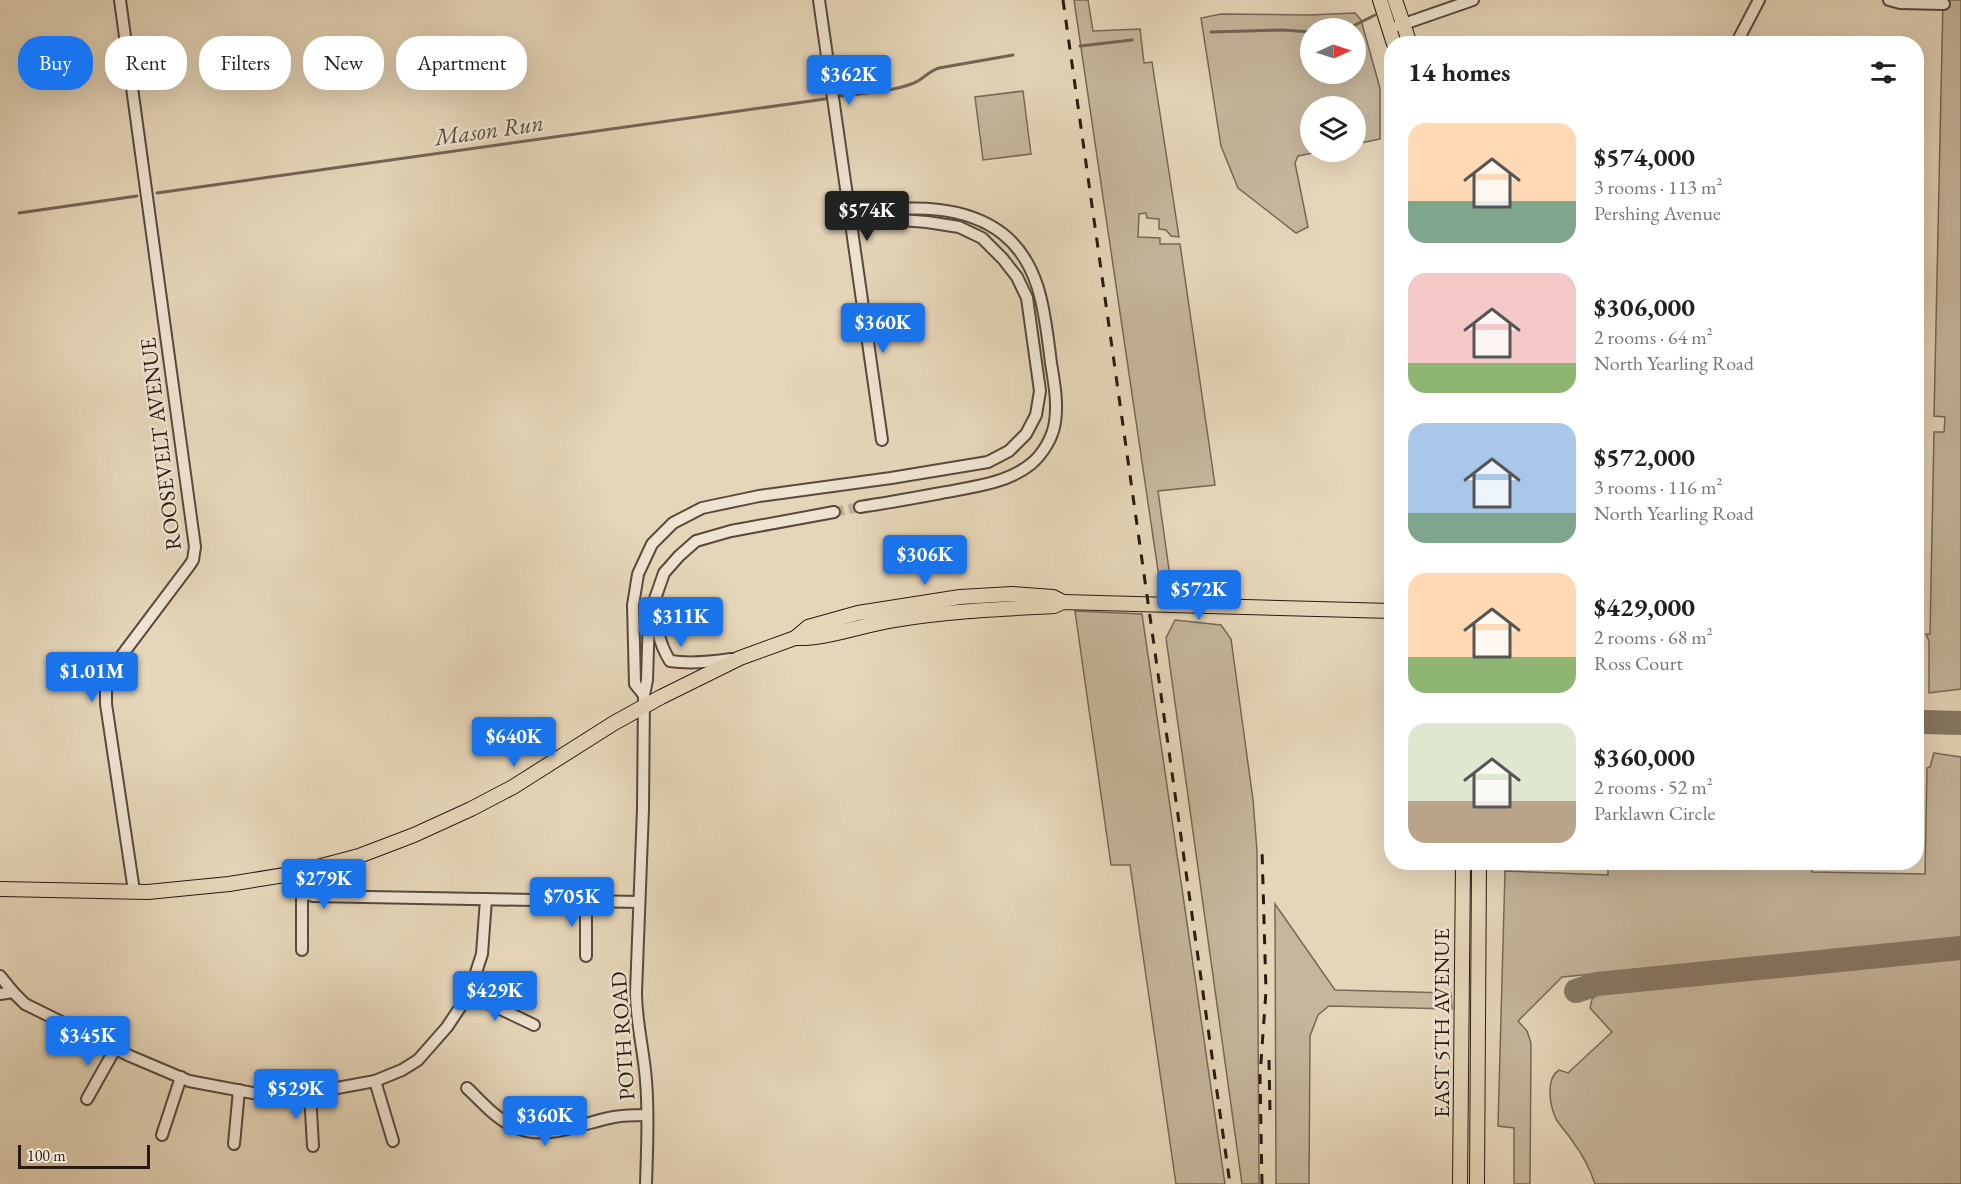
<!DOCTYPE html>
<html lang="en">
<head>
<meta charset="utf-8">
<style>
  body { margin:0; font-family:"EB Garamond",serif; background:#f6f6f6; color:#202124; height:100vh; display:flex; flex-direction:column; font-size:22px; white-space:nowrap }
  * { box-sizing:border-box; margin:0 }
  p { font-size:20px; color:#757577 }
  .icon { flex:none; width:33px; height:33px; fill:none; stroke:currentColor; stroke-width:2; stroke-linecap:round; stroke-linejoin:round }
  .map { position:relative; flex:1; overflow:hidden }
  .details { position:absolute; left:1384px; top:36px; width:540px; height:834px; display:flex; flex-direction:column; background:#fff; border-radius:24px; box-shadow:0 6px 24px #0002 }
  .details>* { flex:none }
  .banner { position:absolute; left:18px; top:36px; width:570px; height:54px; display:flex; gap:12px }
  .needle { width:39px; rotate:87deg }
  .buttons { position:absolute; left:1300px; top:18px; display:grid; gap:12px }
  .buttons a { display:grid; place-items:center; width:66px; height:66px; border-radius:50%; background:#fff; box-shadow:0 6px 24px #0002; font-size:30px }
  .scale { position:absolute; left:18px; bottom:15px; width:132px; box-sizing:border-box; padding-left:6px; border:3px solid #281a11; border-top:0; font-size:16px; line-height:21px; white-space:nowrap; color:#281a11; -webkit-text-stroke:4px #efe4d2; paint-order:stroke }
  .price { position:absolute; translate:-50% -51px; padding:0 14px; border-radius:6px; background:#1a73e8; color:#fff; font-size:20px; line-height:39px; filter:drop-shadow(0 2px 3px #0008) }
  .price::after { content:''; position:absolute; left:50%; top:36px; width:18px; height:14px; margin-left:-9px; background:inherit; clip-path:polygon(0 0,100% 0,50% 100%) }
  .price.active { background:#222; color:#fff }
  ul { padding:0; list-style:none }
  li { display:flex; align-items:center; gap:18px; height:150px; padding:0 24px }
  li span { display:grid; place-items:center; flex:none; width:168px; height:120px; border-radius:18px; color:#555 }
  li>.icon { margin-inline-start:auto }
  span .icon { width:72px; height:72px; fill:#fffc; stroke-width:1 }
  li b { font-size:26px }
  h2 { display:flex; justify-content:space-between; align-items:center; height:72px; padding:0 24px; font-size:26px }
  .chip { padding:0 21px; border-radius:24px; background:#fff; box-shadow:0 6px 24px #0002; font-size:21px; line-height:54px }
  .chip.active { background:#1a73e8; color:#fff }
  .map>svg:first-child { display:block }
  .green { fill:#c6b69c; stroke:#776856; stroke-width:1.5; fill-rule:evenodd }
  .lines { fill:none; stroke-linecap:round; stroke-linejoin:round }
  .stream { stroke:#736454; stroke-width:3 }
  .taxiway { stroke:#877865; stroke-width:24 }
  .minor-tunnel { stroke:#c0b097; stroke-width:10; stroke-dasharray:10 5; stroke-linecap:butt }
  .minor-casing { stroke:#58493b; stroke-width:14 }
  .major-casing { stroke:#281a11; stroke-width:16 }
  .minor { stroke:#efe4d2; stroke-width:10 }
  .major { stroke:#e6d6b9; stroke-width:14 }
  .rail { stroke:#281a11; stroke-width:3; stroke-dasharray:10 10; stroke-linecap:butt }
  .labels { text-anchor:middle; stroke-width:5; stroke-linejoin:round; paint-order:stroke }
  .street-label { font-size:22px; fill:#281a11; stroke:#efe4d2 }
  .water-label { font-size:24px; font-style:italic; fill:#5a4c3d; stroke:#efe4d2 }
</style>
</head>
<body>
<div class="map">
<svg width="1961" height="1184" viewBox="0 0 1961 1184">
  <rect width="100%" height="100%" fill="#e6d6b9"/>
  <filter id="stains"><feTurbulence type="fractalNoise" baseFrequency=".00333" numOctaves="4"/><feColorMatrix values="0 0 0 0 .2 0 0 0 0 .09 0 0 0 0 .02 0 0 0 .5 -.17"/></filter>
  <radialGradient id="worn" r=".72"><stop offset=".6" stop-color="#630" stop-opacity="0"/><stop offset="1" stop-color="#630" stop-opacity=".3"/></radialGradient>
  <g class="green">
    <path d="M1074 0H1088L1093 31 1140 29 1144 63 1152 62 1179 237 1171 236 1166 230 1159 229V219L1147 218 1146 213 1139 214 1138 237 1160 238V244H1180L1215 485 1158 491 1172 591H1161Z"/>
    <path d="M1943 0H1961V689L1929 693V641L1926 634H1930L1934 432H1944L1945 417 1934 416Z"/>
    <path d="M1355 13 1361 20 1380 88V139L1356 144V106H1311V152H1318L1298 156 1295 163 1308 227 1296 233 1238 188 1221 146 1201 18 1221 14 1310 15ZM1311 28H1356V74H1311Z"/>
    <path d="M1023 91 1031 154 983 160 975 97Z"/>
    <path d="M1075 611 1142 614 1225 1184H1176L1130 865H1111Z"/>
    <path d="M1175 620 1221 625 1231 639 1253 800 1257 851 1259 1184H1242L1166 638Z"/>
    <path d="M1934 753 1961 757V938L1562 977 1518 1021 1527 1031 1531 1043 1530 1184H1514V1128L1498 1126 1505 871 1608 875V865H1690L1812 869V872L1925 874 1927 768 1930 767Z"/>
    <path d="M1275 904 1335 990 1451 993 1452 1009 1329 1006 1318 1015 1310 1036 1309 1184H1276Z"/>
    <path d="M1961 958V1184H1595C1590 1169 1583 1155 1573 1142 1568 1134 1561 1127 1556 1119 1550 1106 1545 1079 1559 1070L1568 1073 1612 1032 1590 1008 1592 999 1597 995Z"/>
  </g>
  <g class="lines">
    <g class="stream">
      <path d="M1349 28 1375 15"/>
      <path d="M1211 32 1283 30 1311 32"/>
      <path d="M1080 46 1132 40"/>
      <path d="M841 96C865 93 891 92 914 83 923 79 929 71 939 68L1013 55"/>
      <path d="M157 193 825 99"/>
      <path d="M19 213 137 196"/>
    </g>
    <g class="taxiway">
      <path d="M1925 722 1961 723"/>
      <path d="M1576 991 1597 984 1961 948"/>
    </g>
    <path class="minor-tunnel" d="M834 512 860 507"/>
    <defs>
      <g id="minor">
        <path d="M120 0 195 547 193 560 189 566 110 671 106 681V704L134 891"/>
        <path d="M819 0 882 440"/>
        <path d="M1889 0 1900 3 1944 4"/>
        <path d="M1398 26 1473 0"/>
        <path d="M1736 44 1759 0"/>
        <path d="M860 507C887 503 914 498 941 493 971 487 1006 484 1031 464 1043 454 1053 437 1055 422 1058 402 1054 382 1051 363 1045 317 1042 265 1003 234 966 205 910 205 867 213"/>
        <path d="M656 603C656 625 658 642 670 661 690 664 711 662 731 659"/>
        <path d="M644 695 635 684 633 605 638 574 652 544 673 523 702 508 759 496 891 478 988 462 1009 451 1026 434 1036 415 1040 391 1027 298 1017 277 1003 259 982 238 959 227 927 222 849 216"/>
        <path d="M291 874C296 887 299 892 313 896L639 902"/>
        <path d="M302 893V950"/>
        <path d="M586 956V901"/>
        <path d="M0 976 13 992"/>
        <path d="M0 994 13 992 25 1004 130 1056 189 1081 258 1094 310 1093 375 1081 402 1070 418 1060 447 1027 469 994 482 954 486 899"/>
        <path d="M469 994 534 1025"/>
        <path d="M375 1081 393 1141"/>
        <path d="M467 1088C481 1101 495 1118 514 1127 547 1142 581 1123 614 1117 625 1115 636 1115 647 1115"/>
        <path d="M310 1093 313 1146"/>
        <path d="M87 1099 115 1049"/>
        <path d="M162 1135 181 1077"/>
        <path d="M234 1144 239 1090"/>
        <path d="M646 1184C647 1150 649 1115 646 1081 644 1051 636 1023 636 992L643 809 644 695 647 680 649 616 664 573 679 556 696 541 731 531 834 512"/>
      </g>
      <g id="major">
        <path d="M1380 0 1394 44"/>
        <path d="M1395 0 1410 44"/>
        <path d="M795 638C828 639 861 625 894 620 947 611 1000 609 1054 606L1063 602 1392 611"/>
        <path d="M0 889 148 892 229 884 291 874 359 856 414 835 471 809 513 787 614 723 661 697 740 658 795 638 808 627 858 613 960 597 1012 594 1053 597 1063 602"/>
        <path d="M1460 1184 1463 862"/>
        <path d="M1477 1184 1479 862"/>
      </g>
    </defs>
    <use href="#minor" class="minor-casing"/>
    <use href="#major" class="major-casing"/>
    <use href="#minor" class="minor"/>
    <use href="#major" class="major"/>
    <g class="rail">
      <path d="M1063 0 1230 1184"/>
      <path d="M1269 1060 1270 1111"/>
      <path d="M1262 1184 1260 1076 1266 991 1262 849"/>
    </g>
  </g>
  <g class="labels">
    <g class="street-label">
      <text transform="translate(160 444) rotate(-97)" y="8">ROOSEVELT AVENUE</text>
      <text transform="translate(1441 1023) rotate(-90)" y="8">EAST 5TH AVENUE</text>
      <text transform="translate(622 1036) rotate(-94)" y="8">POTH ROAD</text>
    </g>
    <g class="water-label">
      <text transform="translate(489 130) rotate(-8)" y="8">Mason Run</text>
    </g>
  </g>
  <rect width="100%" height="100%" filter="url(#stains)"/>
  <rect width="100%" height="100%" fill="url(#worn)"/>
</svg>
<div class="buttons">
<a><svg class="needle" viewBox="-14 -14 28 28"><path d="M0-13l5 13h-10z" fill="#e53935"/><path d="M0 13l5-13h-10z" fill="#757577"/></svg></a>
<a><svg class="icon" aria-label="layers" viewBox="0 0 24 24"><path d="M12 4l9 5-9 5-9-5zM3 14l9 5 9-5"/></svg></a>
</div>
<div class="scale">100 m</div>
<b class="price" style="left:849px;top:106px">$362K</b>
<b class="price active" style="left:867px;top:242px">$574K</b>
<b class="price" style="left:883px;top:354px">$360K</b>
<b class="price" style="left:925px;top:586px">$306K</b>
<b class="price" style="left:1199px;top:621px">$572K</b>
<b class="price" style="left:681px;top:648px">$311K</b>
<b class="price" style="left:92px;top:703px">$1.01M</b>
<b class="price" style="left:514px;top:768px">$640K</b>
<b class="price" style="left:324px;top:910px">$279K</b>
<b class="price" style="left:572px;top:928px">$705K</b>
<b class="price" style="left:495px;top:1022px">$429K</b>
<b class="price" style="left:88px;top:1067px">$345K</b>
<b class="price" style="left:296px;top:1120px">$529K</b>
<b class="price" style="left:545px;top:1147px">$360K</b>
<div class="banner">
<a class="chip active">Buy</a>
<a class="chip">Rent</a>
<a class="chip">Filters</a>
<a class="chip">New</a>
<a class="chip">Apartment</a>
</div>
<section class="details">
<h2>14 homes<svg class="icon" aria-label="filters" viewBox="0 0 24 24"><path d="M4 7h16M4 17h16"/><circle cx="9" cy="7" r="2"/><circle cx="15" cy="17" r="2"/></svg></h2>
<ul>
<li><span style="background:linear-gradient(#ffd9b3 65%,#7fa58c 0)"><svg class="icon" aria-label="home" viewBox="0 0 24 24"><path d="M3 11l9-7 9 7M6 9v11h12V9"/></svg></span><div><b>$574,000</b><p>3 rooms · 113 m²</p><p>Pershing Avenue</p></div></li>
<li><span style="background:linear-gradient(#f6c9c9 75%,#8fb573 0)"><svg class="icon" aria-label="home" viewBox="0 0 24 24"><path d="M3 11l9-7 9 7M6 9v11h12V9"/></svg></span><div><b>$306,000</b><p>2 rooms · 64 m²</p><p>North Yearling Road</p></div></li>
<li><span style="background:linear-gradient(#a9c7e8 75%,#7fa58c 0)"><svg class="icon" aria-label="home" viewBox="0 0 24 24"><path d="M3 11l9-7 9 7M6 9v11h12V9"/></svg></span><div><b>$572,000</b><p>3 rooms · 116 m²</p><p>North Yearling Road</p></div></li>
<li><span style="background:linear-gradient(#ffd9b3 70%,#8fb573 0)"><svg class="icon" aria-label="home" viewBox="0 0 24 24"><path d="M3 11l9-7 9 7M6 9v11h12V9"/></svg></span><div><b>$429,000</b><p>2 rooms · 68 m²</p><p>Ross Court</p></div></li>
<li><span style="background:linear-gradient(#dfe7d0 65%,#b9a48a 0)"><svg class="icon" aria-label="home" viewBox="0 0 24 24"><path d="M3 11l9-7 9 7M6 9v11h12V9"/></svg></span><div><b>$360,000</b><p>2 rooms · 52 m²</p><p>Parklawn Circle</p></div></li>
</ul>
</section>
</div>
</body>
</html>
